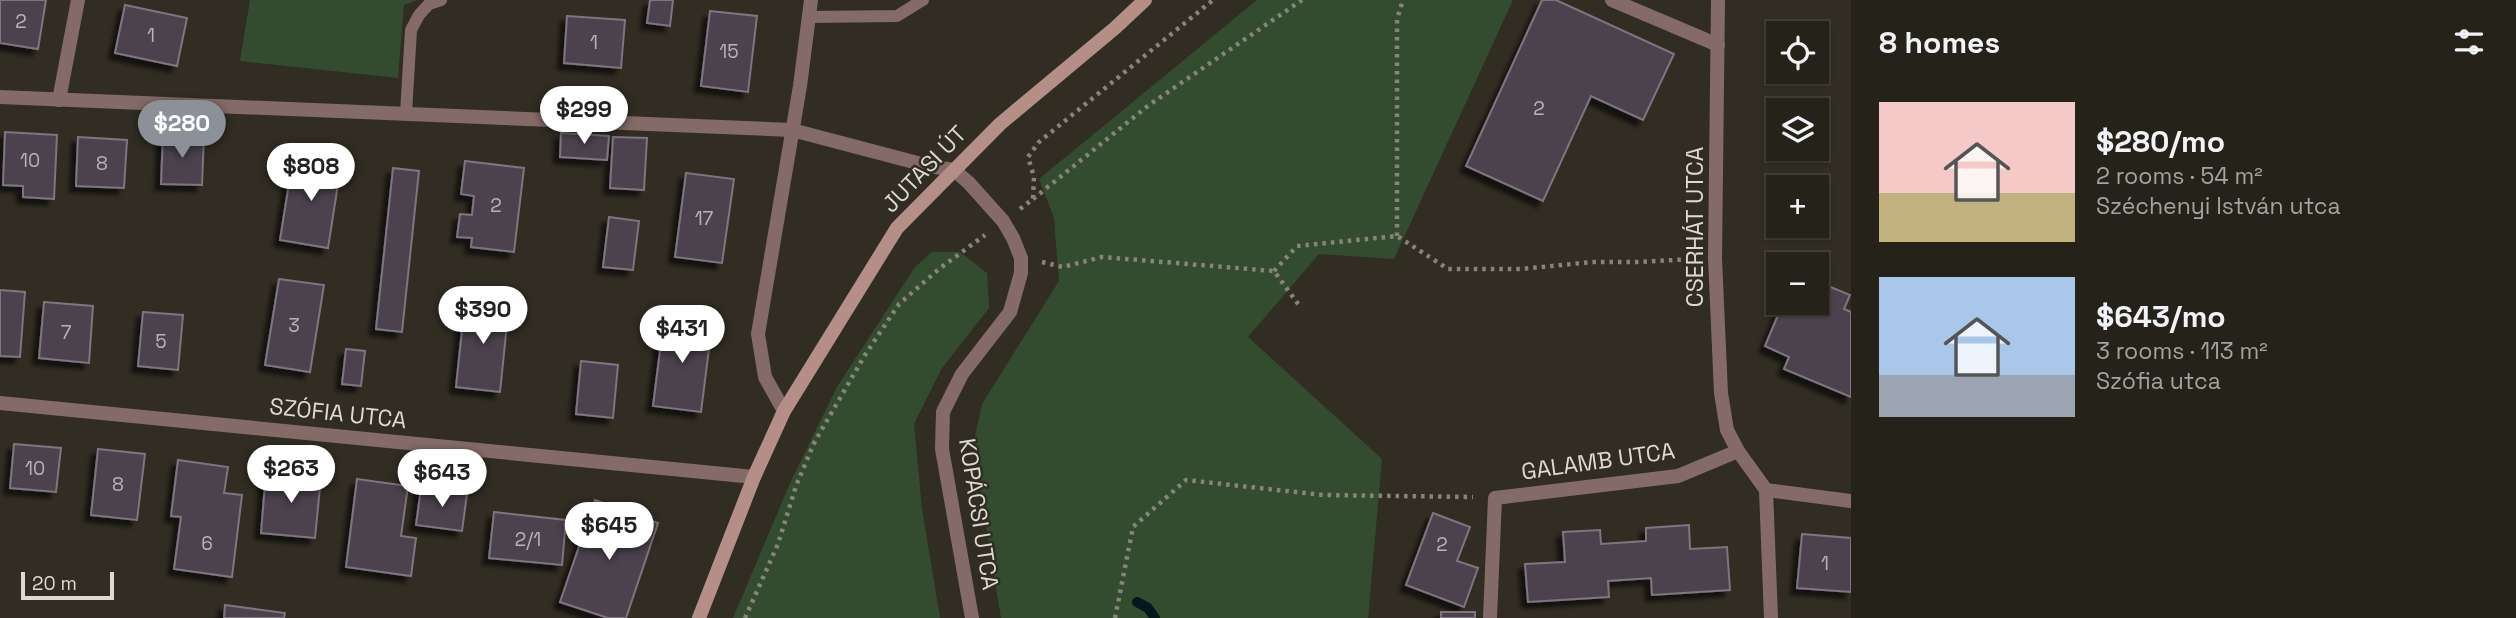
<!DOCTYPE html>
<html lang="en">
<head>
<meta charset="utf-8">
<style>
  body { margin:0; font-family:"Space Grotesk",sans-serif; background:#2d2a23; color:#f1f3f6; height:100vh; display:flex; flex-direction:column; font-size:26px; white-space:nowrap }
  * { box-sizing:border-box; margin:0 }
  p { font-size:23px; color:#a3a4a2 }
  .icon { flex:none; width:38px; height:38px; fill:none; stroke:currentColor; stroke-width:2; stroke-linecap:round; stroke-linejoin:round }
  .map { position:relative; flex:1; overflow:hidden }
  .drawer { display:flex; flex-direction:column; background:#25221a; width:665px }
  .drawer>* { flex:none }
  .tools { position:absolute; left:1766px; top:21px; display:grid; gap:14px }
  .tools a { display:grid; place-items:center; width:63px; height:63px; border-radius:0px; background:#25221a; box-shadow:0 2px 5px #0004,0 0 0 2px #423f39; font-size:35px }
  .scale { position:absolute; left:21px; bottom:18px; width:93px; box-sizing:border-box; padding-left:7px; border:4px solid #dddad3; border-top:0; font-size:19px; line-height:24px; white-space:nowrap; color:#dddad3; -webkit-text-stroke:5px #312d23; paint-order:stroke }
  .price { position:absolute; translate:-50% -60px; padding:0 16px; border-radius:24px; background:#fff; color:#222; font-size:23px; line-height:46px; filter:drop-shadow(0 2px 4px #0008) }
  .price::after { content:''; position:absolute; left:50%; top:42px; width:21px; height:16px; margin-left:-10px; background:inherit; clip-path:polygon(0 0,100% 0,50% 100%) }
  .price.on { background:#8c9099; color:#fff }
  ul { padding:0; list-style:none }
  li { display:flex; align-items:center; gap:21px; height:175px; padding:0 28px }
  li span { display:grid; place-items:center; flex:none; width:196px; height:140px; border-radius:0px; color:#555 }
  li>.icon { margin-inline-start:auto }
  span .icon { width:84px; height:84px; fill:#fffc; stroke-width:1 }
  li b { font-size:30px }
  h2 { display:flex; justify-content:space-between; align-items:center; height:84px; padding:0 28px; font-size:30px }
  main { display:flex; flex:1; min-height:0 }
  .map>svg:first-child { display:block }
  .green { fill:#334c2f }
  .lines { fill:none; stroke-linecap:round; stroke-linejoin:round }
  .stream { stroke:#03181d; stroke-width:10 }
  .building { fill:#4b434e; stroke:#7d7580; stroke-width:2; filter:url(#shadow) }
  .path { stroke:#87847b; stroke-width:4.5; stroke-dasharray:3.5 5; stroke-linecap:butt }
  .lane { stroke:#856b68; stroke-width:12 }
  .street { stroke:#856b68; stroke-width:14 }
  .secondary { stroke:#b68e88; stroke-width:14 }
  .labels { text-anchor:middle; stroke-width:5; stroke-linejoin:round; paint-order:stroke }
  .number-label { font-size:19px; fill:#b8b4b2 }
  .street-label { font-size:23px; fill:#dddad3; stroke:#312d23 }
</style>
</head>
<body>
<main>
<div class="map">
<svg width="1851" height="618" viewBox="0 0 1851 618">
  <defs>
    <filter id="shadow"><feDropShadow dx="-6" dy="6" stdDeviation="2" flood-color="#0009"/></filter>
  </defs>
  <rect width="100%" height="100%" fill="#312d23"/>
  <g class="green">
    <path d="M250 0H417L404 5 398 78 240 61Z"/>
    <path d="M1257 0H1513L1394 259 1319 254 1248 337 1382 459 1368 618H1001L973 445 982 404 1059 281 1054 218 1039 179Z"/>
    <path d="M932 252H960L987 273 989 308 942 368 914 424 922 509 940 618H733L791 481 837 387 915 267Z"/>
  </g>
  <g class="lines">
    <path class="stream" d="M1137 602 1148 608 1155 618"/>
  </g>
  <g class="building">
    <path d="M0 0H46L38 49 0 43Z"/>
    <path d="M650 0H673L670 26 647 23Z"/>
    <path d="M1542 0H1556L1674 54 1643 120 1591 96 1543 201 1466 166Z"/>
    <path d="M125 5 187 18 177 66 115 53Z"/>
    <path d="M710 11 757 16 748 92 701 86Z"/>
    <path d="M567 16 625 20 621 68 564 63Z"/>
    <path d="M5 132 57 135 54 199 23 197V186L3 185Z"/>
    <path d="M561 133 609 136 607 160 560 157Z"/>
    <path d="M163 134 204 135 202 185 161 184Z"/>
    <path d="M78 137 127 140 124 188 76 186Z"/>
    <path d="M613 137 647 138 644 190 610 188Z"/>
    <path d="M293 158 341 165 328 248 280 240Z"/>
    <path d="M465 161 524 168 514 252 471 247 472 238 457 237 460 214 472 215 474 196 461 194Z"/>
    <path d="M393 168 419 171 402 332 376 329Z"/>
    <path d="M686 173 734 179 722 263 675 257Z"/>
    <path d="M609 217 639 221 633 270 603 267Z"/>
    <path d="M279 279 324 285 310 372 265 365Z"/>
    <path d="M1816 281 1850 295 1844 309 1851 312V397L1784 369 1789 357 1765 346 1783 303H1816Z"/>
    <path d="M0 290 25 292 20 357 0 356Z"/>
    <path d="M465 301 509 305 500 392 456 387Z"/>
    <path d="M44 302 93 306 89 363 39 358Z"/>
    <path d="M143 312 183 315 178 370 138 366Z"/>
    <path d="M664 319 712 325 701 412 653 406Z"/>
    <path d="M346 349 365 351 361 386 342 384Z"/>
    <path d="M581 361 618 365 613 418 576 414Z"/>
    <path d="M14 444 61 448 56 492 10 488Z"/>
    <path d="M98 449 145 454 137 520 91 515Z"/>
    <path d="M178 460 228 467 224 493 242 495 232 577 174 569 181 517 171 516Z"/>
    <path d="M266 472 321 477 315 538 261 533Z"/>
    <path d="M357 479 408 486 401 536 416 538 411 576 346 567Z"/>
    <path d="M421 488 467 494 462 531 416 525Z"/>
    <path d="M595 500 658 523 626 618H608L560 602Z"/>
    <path d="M494 512 566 520 562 565 489 558Z"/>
    <path d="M1433 513 1470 527 1457 561 1478 568 1464 607 1406 585Z"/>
    <path d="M1689 525 1690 549 1727 547 1730 590 1652 595 1651 578 1608 581 1609 597 1528 602 1525 564 1565 562 1563 532 1600 530 1601 544 1646 541V528Z"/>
    <path d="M1802 534 1851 538V592L1797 588Z"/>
    <path d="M225 605 285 613 284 618H224Z"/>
    <rect x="1441" y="612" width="34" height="6"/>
  </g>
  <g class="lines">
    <g class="path">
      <path d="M1033 199 1149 105 1302 0"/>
      <path d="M1020 209 1033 199 1034 177 1028 157 1039 142 1213 0"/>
      <path d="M1397 236V19L1403 0"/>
      <path d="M1042 262 1063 267 1102 257 1274 271 1301 308"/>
      <path d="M1274 271 1297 246 1397 236 1448 269H1521L1592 262H1640L1692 259"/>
      <path d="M745 618 778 544 796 486 814 443 865 355 899 304 939 269 985 235"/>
      <path d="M1115 618 1133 527 1186 480 1323 495 1473 497"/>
    </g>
    <g class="lane">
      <path d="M810 17 897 16 923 0"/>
      <path d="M406 113 411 30 419 15 429 4 441 0"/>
    </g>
    <g class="street">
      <path d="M1612 0 1718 45"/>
      <path d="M1718 0 1715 258 1721 393 1727 430 1738 451 1766 490 1851 501"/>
      <path d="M0 97 792 130 929 166 954 170 969 183 1003 221 1013 238 1021 258V273L1010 312 962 374 943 412 942 449 972 618"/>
      <path d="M59 100 78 0"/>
      <path d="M0 403 754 477"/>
      <path d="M784 411 765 377 758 334 800 86 811 0"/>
      <path d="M1766 490 1771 618"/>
      <path d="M1490 618 1495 498 1678 476 1738 451"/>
    </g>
    <path class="secondary" d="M699 618 754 477 784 411 897 228 1000 124 1115 28 1145 0"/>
  </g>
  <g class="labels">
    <g class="number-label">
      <text x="21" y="28">2</text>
      <text x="151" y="42">1</text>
      <text x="594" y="49">1</text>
      <text x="729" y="58">15</text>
      <text x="1539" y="115">2</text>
      <text x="30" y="167">10</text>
      <text x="102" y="170">8</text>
      <text x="496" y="212">2</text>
      <text x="704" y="225">17</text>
      <text x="294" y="332">3</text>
      <text x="66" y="339">7</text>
      <text x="161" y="348">5</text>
      <text x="35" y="475">10</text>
      <text x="118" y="491">8</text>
      <text x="528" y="546">2/1</text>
      <text x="207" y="550">6</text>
      <text x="1442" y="551">2</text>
      <text x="1825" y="570">1</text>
    </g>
    <g class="street-label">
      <text transform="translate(924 169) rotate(-46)" y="8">JUTASI ÚT</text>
      <text transform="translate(1695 227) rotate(-90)" y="8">CSERHÁT UTCA</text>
      <text transform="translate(338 413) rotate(6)" y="8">SZÓFIA UTCA</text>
      <text transform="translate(1598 461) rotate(-8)" y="8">GALAMB UTCA</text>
      <text transform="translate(979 514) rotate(81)" y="8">KOPÁCSI UTCA</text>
    </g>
  </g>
</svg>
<div class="tools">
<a><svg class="icon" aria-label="locate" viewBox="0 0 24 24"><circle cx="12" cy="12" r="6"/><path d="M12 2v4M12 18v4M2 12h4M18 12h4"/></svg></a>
<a><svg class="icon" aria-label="layers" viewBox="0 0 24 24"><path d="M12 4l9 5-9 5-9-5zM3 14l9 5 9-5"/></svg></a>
<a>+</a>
<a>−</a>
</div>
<div class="scale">20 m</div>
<b class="price" style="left:584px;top:146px">$299</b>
<b class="price on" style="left:182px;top:160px">$280</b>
<b class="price" style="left:311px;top:203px">$808</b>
<b class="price" style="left:483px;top:346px">$390</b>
<b class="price" style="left:682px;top:365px">$431</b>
<b class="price" style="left:291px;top:505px">$263</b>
<b class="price" style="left:442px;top:509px">$643</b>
<b class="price" style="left:609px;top:562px">$645</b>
</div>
<section class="drawer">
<h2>8 homes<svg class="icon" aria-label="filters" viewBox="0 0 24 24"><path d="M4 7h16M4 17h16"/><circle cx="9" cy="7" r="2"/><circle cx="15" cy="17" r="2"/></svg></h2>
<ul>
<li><span style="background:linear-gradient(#f6c9c9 65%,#c2b280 0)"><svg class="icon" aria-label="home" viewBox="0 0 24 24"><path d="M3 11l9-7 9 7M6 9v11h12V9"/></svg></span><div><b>$280/mo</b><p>2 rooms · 54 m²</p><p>Széchenyi István utca</p></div></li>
<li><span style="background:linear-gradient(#a9c7e8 70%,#9aa5b1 0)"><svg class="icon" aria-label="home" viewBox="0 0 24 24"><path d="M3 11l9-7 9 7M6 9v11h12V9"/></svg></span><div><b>$643/mo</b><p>3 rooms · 113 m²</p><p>Szófia utca</p></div></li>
</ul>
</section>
</main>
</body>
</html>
